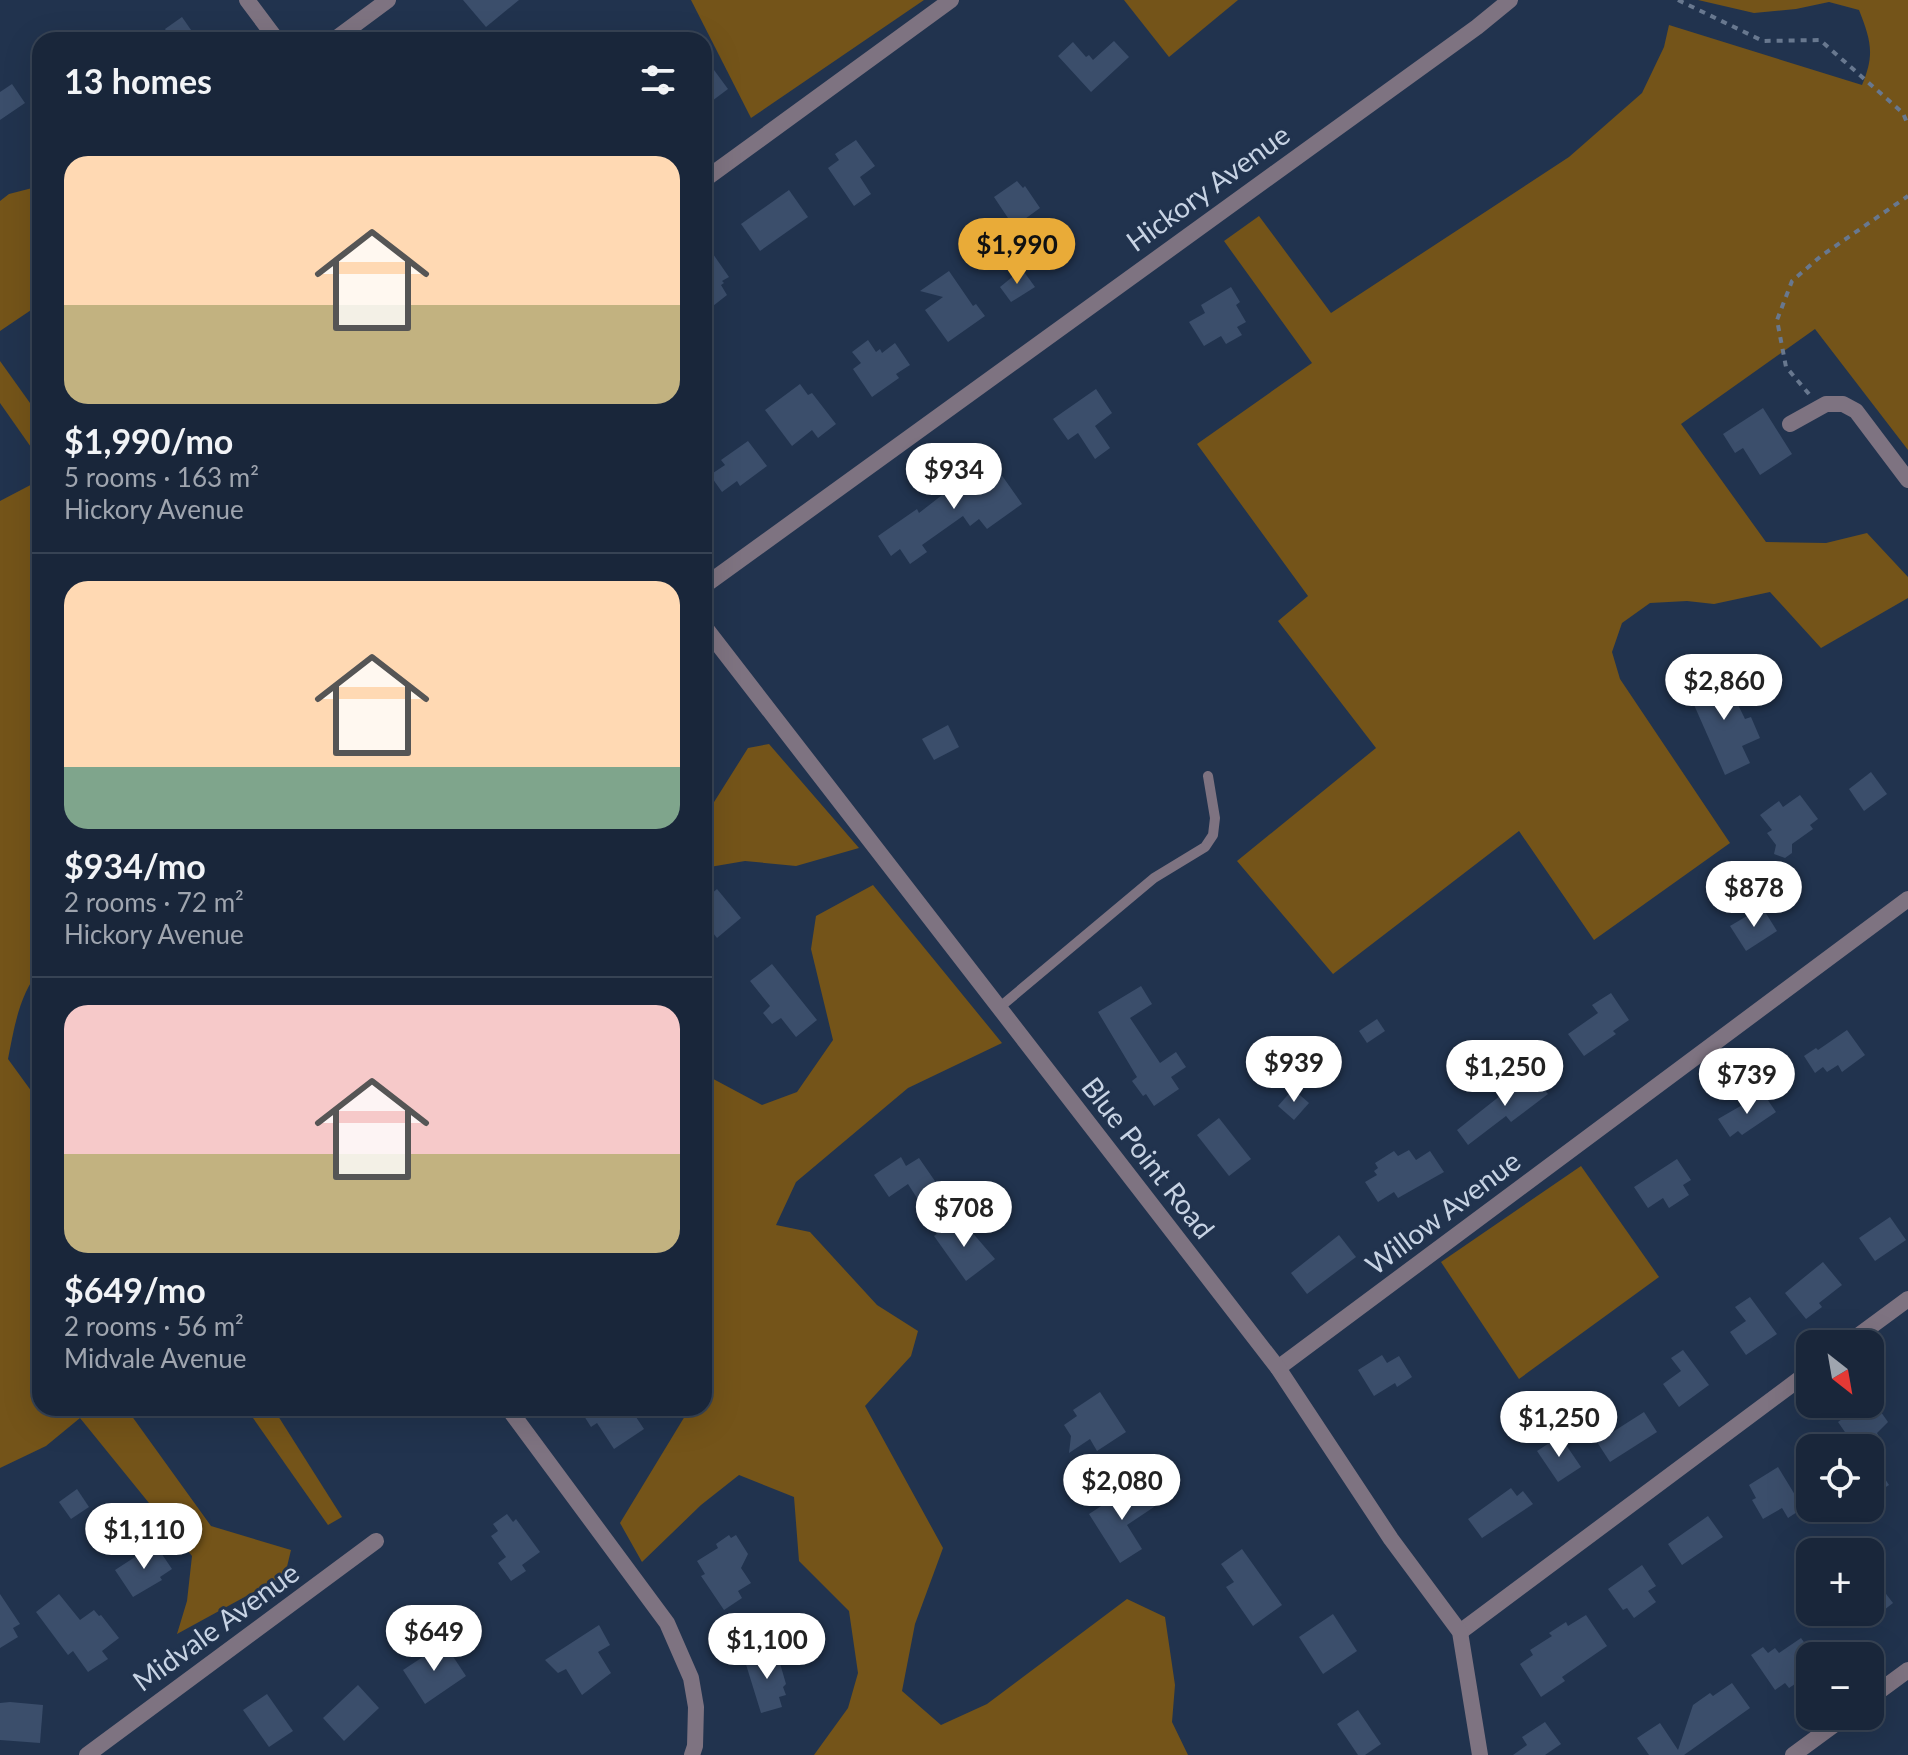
<!DOCTYPE html>
<html lang="en">
<head>
<meta charset="utf-8">
<style>
  body { margin:0; font-family:Lato,sans-serif; background:#222e42; color:#f1f3f6; height:100vh; display:flex; flex-direction:column; font-size:30px; white-space:nowrap }
  * { box-sizing:border-box; margin:0 }
  p { font-size:26px; color:#9fa5af }
  .icon { flex:none; width:44px; height:44px; fill:none; stroke:currentColor; stroke-width:2; stroke-linecap:round; stroke-linejoin:round }
  .map { position:relative; flex:1; overflow:hidden }
  .sheet { position:absolute; left:32px; top:32px; width:680px; height:1384px; display:flex; flex-direction:column; background:#19263a; border-radius:24px; box-shadow:0 8px 32px #0002,0 0 0 2px #374354 }
  .sheet>* { flex:none }
  .needle { width:52px; rotate:149deg }
  .tools { position:absolute; left:1796px; top:1330px; display:grid; gap:16px }
  .tools a { display:grid; place-items:center; width:88px; height:88px; border-radius:16px; background:#19263a; box-shadow:0 8px 32px #0002,0 0 0 2px #374354; font-size:40px }
  .price { position:absolute; translate:-50% -68px; padding:0 18px; border-radius:28px; background:#fff; color:#222; font-size:26px; line-height:52px; filter:drop-shadow(0 2px 4px #0008) }
  .price::after { content:''; position:absolute; left:50%; top:48px; width:24px; height:18px; margin-left:-12px; background:inherit; clip-path:polygon(0 0,100% 0,50% 100%) }
  .price.active { background:#e9ab38; color:#111 }
  ul { padding:0; list-style:none }
  li { display:grid; align-content:center; gap:16px; height:424px; padding:0 32px }
  li+li { border-top:2px solid #374354 }
  li span { display:grid; place-items:center; height:248px; border-radius:24px; color:#555 }
  li>.icon { margin-inline-start:auto }
  span .icon { width:144px; height:144px; fill:#fffc; stroke-width:1 }
  li b { font-size:34px }
  h2 { display:flex; justify-content:space-between; align-items:center; height:96px; padding:0 32px; font-size:34px }
  .map>svg:first-child { display:block }
  .forest { fill:#745419 }
  .building { fill:#3b4e6b }
  .lines { fill:none; stroke-linecap:round; stroke-linejoin:round }
  .path { stroke:#68788f; stroke-width:4; stroke-dasharray:6 6; stroke-linecap:butt }
  .service { stroke:#7e7381; stroke-width:10 }
  .minor { stroke:#7e7381; stroke-width:16 }
  .tertiary { stroke:#7e7381; stroke-width:16 }
  .labels { text-anchor:middle; stroke-width:6; stroke-linejoin:round; paint-order:stroke }
  .street-label { font-size:28px; fill:#c7d3e4; stroke:#21334e }
</style>
</head>
<body>
<div class="map">
<svg width="1908" height="1755" viewBox="0 0 1908 1755">
  <rect width="100%" height="100%" fill="#21334e"/>
  <g class="forest">
    <path d="M691 0H924L751 118Z"/>
    <path d="M1124 0H1238L1169 57Z"/>
    <path d="M1698 0H1908V450L1815 329 1681 424 1766 542 1826 543 1867 533 1908 577V598L1821 648 1770 592 1714 604 1687 601 1650 603 1622 623 1612 652 1620 679 1730 843 1594 940 1519 831 1333 974 1237 861 1376 748 1278 621 1308 596 1197 444 1312 363 1224 241 1259 216 1331 313 1569 157 1642 93 1664 47 1669 25 1862 85C1875 55 1871 40 1859 10L1829 2 1796 9 1754 13Z"/>
    <path d="M40 186V304L0 331V201L9 194Z"/>
    <path d="M0 361 40 417V460L0 403Z"/>
    <path d="M40 480V970C19 994 14 1029 8 1059L40 1103V1408H126L211 1526 291 1550 285 1575 177 1634 187 1601 192 1556 80 1418 46 1446 0 1468V501Z"/>
    <path d="M769 744 859 848 796 866 745 861 704 868V818L748 748Z"/>
    <path d="M873 885 1002 1043 908 1088 796 1182 776 1225 810 1232 877 1305 918 1331 911 1356 865 1406 943 1548 915 1624 902 1691 941 1725 987 1704 1127 1599 1165 1617 1175 1685 1172 1722 1188 1755H814L848 1708 858 1673 849 1611 799 1561 794 1497 739 1475 701 1505 642 1562 620 1523 688 1411 686 1408H704V1074L762 1105 797 1092 833 1040 811 949 816 916Z"/>
    <path d="M1581 1166 1659 1277 1519 1379 1441 1262Z"/>
    <path d="M246 1408H273L342 1517 328 1525Z"/>
  </g>
  <g class="building">
    <path d="M463 0H519L486 27Z"/>
    <path d="M182 17 198 40H172L165 29Z"/>
    <path d="M1114 41 1129 57 1091 92 1058 56 1073 42 1086 57 1089 55 1093 60Z"/>
    <path d="M714 70 728 89 712 101 704 90V77Z"/>
    <path d="M12 84 25 103 0 120V92Z"/>
    <path d="M856 140 875 166 860 177 871 194 854 206 828 168 839 160 835 154Z"/>
    <path d="M1017 181 1023 188 1025 186 1040 208 1014 227 994 197Z"/>
    <path d="M789 190 808 217 760 251 741 224Z"/>
    <path d="M704 241 729 277 722 281 724 283 721 285 727 295 713 306 704 295Z"/>
    <path d="M1022 269 1035 287 1011 302 1000 287Z"/>
    <path d="M949 271 973 306 976 304 985 316 948 342 925 310 943 297 920 291Z"/>
    <path d="M1231 287 1240 302 1236 305 1246 322 1237 327 1242 335 1226 344 1221 336 1204 346 1189 322 1205 313 1201 305Z"/>
    <path d="M868 340 876 352 880 349 882 353 895 343 910 365 896 374 899 378 872 397 853 369 861 363 852 352Z"/>
    <path d="M800 384 808 395 812 393 836 424 818 438 812 430 792 446 765 410Z"/>
    <path d="M1096 389 1112 413 1095 426 1110 448 1095 459 1078 433 1068 440 1053 419Z"/>
    <path d="M1763 408 1792 454 1760 475 1743 448 1735 453 1723 434Z"/>
    <path d="M748 441 767 466 740 486 737 481 722 492 710 475 725 465 721 460Z"/>
    <path d="M991 460 1022 504 987 529 979 519 970 526 963 516 922 545 927 552 910 564 900 549 891 556 878 536 917 509 919 513 946 492 942 487 963 472 966 477Z"/>
    <path d="M1722 672 1745 719 1751 717 1760 738 1742 746 1750 763 1725 775 1687 689Z"/>
    <path d="M948 725 959 747 934 760 922 739Z"/>
    <path d="M1871 772 1887 794 1864 811 1849 789Z"/>
    <path d="M1800 795 1818 819 1810 825 1813 829 1792 844V853L1785 858 1774 854 1776 845 1767 833 1772 830 1760 815 1779 801 1783 807Z"/>
    <path d="M717 889 741 918 717 938 704 922V900Z"/>
    <path d="M1762 907 1777 931 1746 951 1730 926Z"/>
    <path d="M772 964 817 1020 796 1037 781 1018 772 1024 763 1013 770 1006 750 981Z"/>
    <path d="M1141 986 1152 1004 1130 1018 1160 1063 1176 1052 1186 1067 1171 1077 1179 1089 1154 1106 1146 1094 1143 1096 1132 1081 1137 1077 1098 1012Z"/>
    <path d="M1611 993 1629 1020 1613 1031 1616 1034 1584 1056 1568 1034 1598 1013 1592 1005Z"/>
    <path d="M1377 1019 1385 1031 1367 1043 1359 1031Z"/>
    <path d="M1847 1030 1865 1055 1842 1072 1838 1065 1827 1072 1823 1067 1815 1073 1804 1056 1816 1048 1818 1050Z"/>
    <path d="M1530 1072 1548 1094 1511 1122 1506 1116 1468 1145 1457 1130Z"/>
    <path d="M1293 1089 1309 1103 1294 1120 1278 1106Z"/>
    <path d="M1763 1093 1776 1112 1742 1135 1738 1131 1730 1137 1718 1119Z"/>
    <path d="M1219 1118 1251 1159 1229 1176 1197 1135Z"/>
    <path d="M1409 1150 1416 1160 1430 1151 1444 1172 1398 1198 1394 1192 1378 1202 1365 1182 1377 1175 1374 1171 1378 1168 1375 1163 1394 1151 1398 1156Z"/>
    <path d="M901 1157 906 1166 919 1158 937 1184 917 1198 908 1184 889 1197 874 1175Z"/>
    <path d="M1677 1159 1691 1180 1683 1185 1689 1195 1669 1208 1663 1198 1648 1208 1634 1187Z"/>
    <path d="M959 1217 995 1259 966 1281 934 1236Z"/>
    <path d="M1890 1217 1906 1240 1875 1261 1859 1238Z"/>
    <path d="M1339 1235 1356 1257 1307 1294 1291 1273Z"/>
    <path d="M1823 1262 1842 1285 1819 1303 1822 1307 1806 1319 1785 1293Z"/>
    <path d="M1750 1297 1777 1334 1746 1355 1730 1332 1746 1321 1735 1307Z"/>
    <path d="M1683 1350 1709 1385 1679 1407 1663 1384 1681 1371 1671 1358Z"/>
    <path d="M1382 1355 1387 1363 1399 1356 1412 1377 1397 1387 1395 1383 1374 1396 1358 1370Z"/>
    <path d="M1100 1392 1126 1432 1097 1451 1090 1439 1069 1453 1071 1436 1064 1425 1077 1416 1073 1410Z"/>
    <path d="M1871 1398 1888 1422 1877 1433 1885 1448H1856L1838 1422 1863 1404H1870Z"/>
    <path d="M579 1408H630L644 1429 614 1449 597 1423 591 1427Z"/>
    <path d="M1644 1412 1657 1432 1610 1462 1597 1442Z"/>
    <path d="M1560 1436 1581 1467 1558 1482 1537 1451Z"/>
    <path d="M1870 1456 1889 1485 1870 1497Z"/>
    <path d="M1778 1467 1803 1508 1788 1518 1782 1508 1763 1519 1752 1500 1756 1498 1749 1485Z"/>
    <path d="M1140 1486 1154 1507 1127 1525 1142 1549 1120 1563 1089 1514 1109 1501 1111 1504Z"/>
    <path d="M1511 1488 1517 1496 1523 1491 1533 1504 1482 1538 1468 1519Z"/>
    <path d="M77 1489 89 1507 71 1519 59 1502Z"/>
    <path d="M507 1514 513 1522 516 1519 540 1552 522 1565 526 1571 511 1581 498 1563 506 1557 491 1536 498 1531 493 1524Z"/>
    <path d="M1708 1516 1723 1537 1682 1565 1668 1544Z"/>
    <path d="M729 1535 731 1538 736 1535 748 1554 741 1568 751 1583 738 1591 742 1598 724 1610 701 1576 705 1574 697 1561 718 1548 716 1544Z"/>
    <path d="M155 1544 172 1569 160 1577 162 1580 133 1597 115 1570Z"/>
    <path d="M1242 1549 1282 1605 1253 1626 1226 1587 1234 1582 1221 1564Z"/>
    <path d="M1642 1565 1656 1586 1648 1591 1656 1602 1634 1618 1627 1608 1623 1610 1608 1589Z"/>
    <path d="M1870 1573 1893 1603 1870 1621Z"/>
    <path d="M0 1594 20 1624 13 1628 18 1637 0 1648Z"/>
    <path d="M59 1594 80 1620 94 1610 99 1616 101 1615 119 1638 102 1651 108 1659 88 1672 73 1651 68 1655 36 1612Z"/>
    <path d="M1333 1614 1357 1651 1323 1674 1299 1637Z"/>
    <path d="M1586 1615 1607 1646 1562 1677 1565 1681 1541 1697 1520 1664 1533 1655 1530 1650 1552 1636 1549 1633 1566 1622 1568 1626Z"/>
    <path d="M599 1625 610 1645 598 1652 611 1673 582 1695 566 1669 558 1673 545 1660Z"/>
    <path d="M1801 1638 1814 1656H1810V1663L1802 1669 1807 1676 1789 1688 1785 1683 1775 1690 1751 1655 1763 1647 1768 1653 1775 1648 1779 1653Z"/>
    <path d="M444 1643 466 1676 425 1704 403 1670Z"/>
    <path d="M777 1653 786 1684 783 1687 786 1695 779 1697 782 1707 761 1713 744 1658 759 1654 760 1658Z"/>
    <path d="M1732 1683 1750 1708 1684 1755H1649L1637 1738 1660 1723 1678 1750 1693 1705 1710 1693 1713 1696Z"/>
    <path d="M358 1685 379 1708 344 1741 323 1718Z"/>
    <path d="M267 1694 293 1731 269 1747 243 1710Z"/>
    <path d="M10 1702 43 1705 40 1743 0 1740V1703Z"/>
    <path d="M1358 1710 1381 1744 1365 1755H1358L1337 1724Z"/>
    <path d="M1545 1722 1561 1744 1545 1755H1513L1527 1745 1522 1737Z"/>
  </g>
  <g class="lines">
    <g class="path">
      <path d="M1678 0 1763 41 1820 40 1903 113 1908 125"/>
      <path d="M1809 394 1786 367 1777 320 1792 281 1821 256 1908 196"/>
    </g>
    <path class="service" d="M1000 1007 1154 878 1205 847 1213 835 1215 818 1208 776"/>
    <g class="minor">
      <path d="M334 40 388 0"/>
      <path d="M704 180 951 0"/>
      <path d="M1790 424 1826 404H1843L1856 411 1908 480"/>
      <path d="M704 586 1477 27 1510 0"/>
      <path d="M1847 1344 1908 1299"/>
      <path d="M1278 1368 1908 899"/>
      <path d="M508 1408 667 1623 691 1678 696 1707 695 1746 692 1755"/>
      <path d="M1460 1632 1810 1371"/>
      <path d="M1870 1698 1908 1670"/>
      <path d="M87 1755 376 1541"/>
      <path d="M1793 1755 1846 1716"/>
    </g>
    <g class="tertiary">
      <path d="M247 0 277 40"/>
      <path d="M704 626 1278 1368 1391 1539 1460 1632 1480 1755"/>
    </g>
  </g>
  <g class="labels">
    <g class="street-label">
      <text transform="translate(1208 188) rotate(-36)" y="10">Hickory Avenue</text>
      <text transform="translate(1148 1158) rotate(52)" y="10">Blue Point Road</text>
      <text transform="translate(1443 1213) rotate(-37)" y="10">Willow Avenue</text>
      <text transform="translate(216 1627) rotate(-36)" y="10">Midvale Avenue</text>
    </g>
  </g>
</svg>
<div class="tools">
<a><svg class="needle" viewBox="-14 -14 28 28"><path d="M0-13l5 13h-10z" fill="#e53935"/><path d="M0 13l5-13h-10z" fill="#9fa5af"/></svg></a>
<a><svg class="icon" aria-label="locate" viewBox="0 0 24 24"><circle cx="12" cy="12" r="6"/><path d="M12 2v4M12 18v4M2 12h4M18 12h4"/></svg></a>
<a>+</a>
<a>−</a>
</div>
<b class="price active" style="left:1017px;top:286px">$1,990</b>
<b class="price" style="left:954px;top:511px">$934</b>
<b class="price" style="left:1724px;top:722px">$2,860</b>
<b class="price" style="left:1754px;top:929px">$878</b>
<b class="price" style="left:1294px;top:1104px">$939</b>
<b class="price" style="left:1505px;top:1108px">$1,250</b>
<b class="price" style="left:1747px;top:1116px">$739</b>
<b class="price" style="left:964px;top:1249px">$708</b>
<b class="price" style="left:1559px;top:1459px">$1,250</b>
<b class="price" style="left:1122px;top:1522px">$2,080</b>
<b class="price" style="left:144px;top:1571px">$1,110</b>
<b class="price" style="left:434px;top:1673px">$649</b>
<b class="price" style="left:767px;top:1681px">$1,100</b>
<section class="sheet">
<h2>13 homes<svg class="icon" aria-label="filters" viewBox="0 0 24 24"><path d="M4 7h16M4 17h16"/><circle cx="9" cy="7" r="2"/><circle cx="15" cy="17" r="2"/></svg></h2>
<ul>
<li><span style="background:linear-gradient(#ffd9b3 60%,#c2b280 0)"><svg class="icon" aria-label="home" viewBox="0 0 24 24"><path d="M3 11l9-7 9 7M6 9v11h12V9"/></svg></span><div><b>$1,990/mo</b><p>5 rooms · 163 m²</p><p>Hickory Avenue</p></div></li>
<li><span style="background:linear-gradient(#ffd9b3 75%,#7fa58c 0)"><svg class="icon" aria-label="home" viewBox="0 0 24 24"><path d="M3 11l9-7 9 7M6 9v11h12V9"/></svg></span><div><b>$934/mo</b><p>2 rooms · 72 m²</p><p>Hickory Avenue</p></div></li>
<li><span style="background:linear-gradient(#f6c9c9 60%,#c2b280 0)"><svg class="icon" aria-label="home" viewBox="0 0 24 24"><path d="M3 11l9-7 9 7M6 9v11h12V9"/></svg></span><div><b>$649/mo</b><p>2 rooms · 56 m²</p><p>Midvale Avenue</p></div></li>
</ul>
</section>
</div>
</body>
</html>
